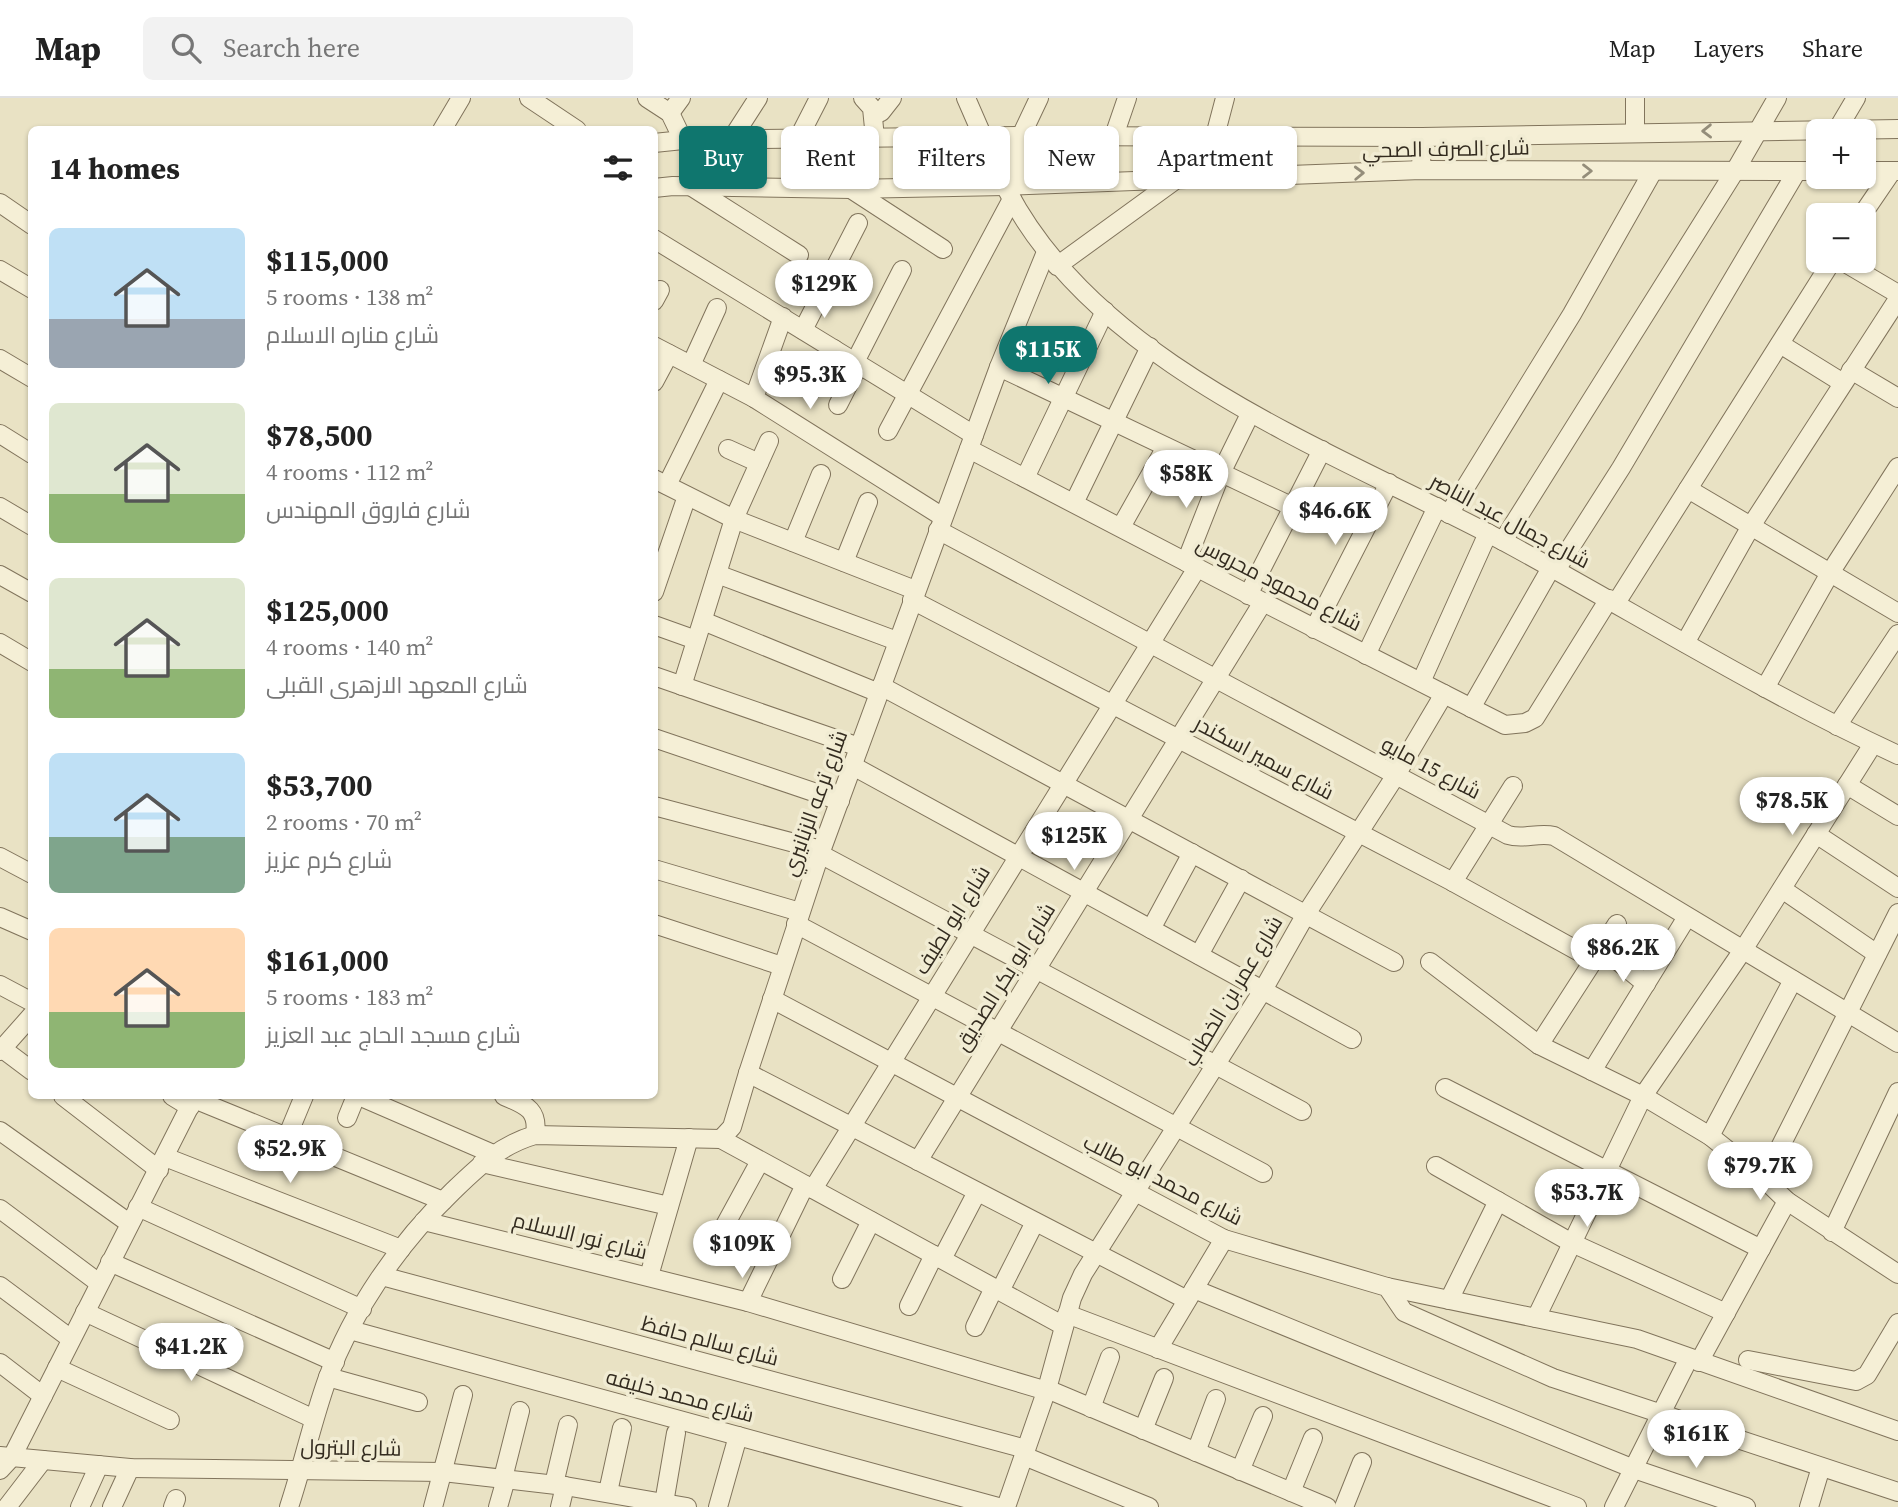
<!DOCTYPE html>
<html lang="en">
<head>
<meta charset="utf-8">
<style>
  body { margin:0; font-family:"Source Serif 4",Cairo,serif; background:#f2f2f2; color:#222; height:100vh; display:flex; flex-direction:column; font-size:26px; white-space:nowrap }
  * { box-sizing:border-box; margin:0 }
  p { font-size:23px; color:#767676 }
  .icon { flex:none; width:38px; height:38px; fill:none; stroke:currentColor; stroke-width:2; stroke-linecap:round; stroke-linejoin:round }
  .map { position:relative; flex:1; overflow:hidden }
  .details { position:absolute; left:28px; top:28px; width:630px; height:973px; display:flex; flex-direction:column; background:#fff; border-radius:10px; box-shadow:0 2px 5px #0004 }
  .details>* { flex:none }
  .top-card { position:absolute; left:679px; top:28px; width:665px; height:63px; display:flex; gap:14px }
  .buttons { position:absolute; left:1806px; top:21px; display:grid; gap:14px }
  .buttons a { display:grid; place-items:center; width:70px; height:70px; border-radius:10px; background:#fff; box-shadow:0 2px 5px #0004; font-size:35px }
  .price { position:absolute; translate:-50% -60px; padding:0 16px; border-radius:24px; background:#fff; color:#222; font-size:23px; line-height:46px; filter:drop-shadow(0 2px 4px #0008) }
  .price::after { content:''; position:absolute; left:50%; top:42px; width:21px; height:16px; margin-left:-10px; background:inherit; clip-path:polygon(0 0,100% 0,50% 100%) }
  .price.selected { background:#0f766e; color:#fff }
  ul { padding:0; list-style:none }
  li { display:flex; align-items:center; gap:21px; height:175px; padding:0 21px }
  li span { display:grid; place-items:center; flex:none; width:196px; height:140px; border-radius:10px; color:#555 }
  li>.icon { margin-inline-start:auto }
  span .icon { width:84px; height:84px; fill:#fffc; stroke-width:1 }
  li b { font-size:30px }
  h2 { display:flex; justify-content:space-between; align-items:center; height:84px; padding:0 21px; font-size:30px }
  .chip { padding:0 24px; border-radius:10px; background:#fff; box-shadow:0 2px 5px #0004; font-size:24px; line-height:63px }
  .chip.selected { background:#0f766e; color:#fff }
  header { display:flex; align-items:center; gap:42px; box-sizing:border-box; height:98px; padding:0 35px; background:#fff; border-bottom:2px solid #e0e0e0 }
  header strong { font-size:33px }
  nav { display:flex; gap:38px; margin-inline-start:auto; font-size:24px }
  .search { width:490px; height:63px; background:#f2f2f2; display:flex; align-items:center; gap:18px; box-sizing:border-box; padding:0 24px; border-radius:10px; color:#767676; font-size:26px }
  .map>svg:first-child { display:block }
  .lines { fill:none; stroke-linecap:round; stroke-linejoin:round }
  .street-casing { stroke:#81745c; stroke-width:20 }
  .street { stroke:#f5efd6; stroke-width:18 }
  .oneway { stroke:#948d7a }
  .labels { text-anchor:middle; stroke-width:7; stroke-linejoin:round; paint-order:stroke }
  .street-label { font-size:21px; fill:#332b1f; stroke:#f1ecd3 }
</style>
</head>
<body>
<header>
<strong>Map</strong>
<div class="search"><svg class="icon" aria-label="search" viewBox="0 0 24 24"><circle cx="10" cy="10" r="6"/><path d="M15 15l6 6"/></svg>Search here</div>
<nav><a>Map</a><a>Layers</a><a>Share</a></nav>
</header>
<div class="map">
<svg width="1898" height="1409" viewBox="0 0 1898 1409">
  <rect width="100%" height="100%" fill="#e9e2c4"/>
  <g class="lines">
    <defs>
      <g id="street">
        <path d="M529 0 577 32"/>
        <path d="M647 0 670 15 683 42"/>
        <path d="M863 0 872 10 875 40"/>
        <path d="M966 0 983 39"/>
        <path d="M670 15 681 0"/>
        <path d="M874 17 881 14 892 0"/>
        <path d="M442 32 461 0"/>
        <path d="M1837 32 1856 0"/>
        <path d="M1635 35V0"/>
        <path d="M1017 38 1019 87"/>
        <path d="M1021 38 1039 0"/>
        <path d="M1114 38 1127 0"/>
        <path d="M1215 38 1225 0"/>
        <path d="M731 42 758 0"/>
        <path d="M654 45 683 42 1017 38 1422 39 1898 31"/>
        <path d="M1421 72 1422 39"/>
        <path d="M1864 73H1898"/>
        <path d="M1005 88C1097 272 1343 356 1514 449 1642 519 1766 596 1898 657"/>
        <path d="M692 89 799 157"/>
        <path d="M654 90 673 88 851 91 1005 88 1421 72 1818 73"/>
        <path d="M797 90 798 41 819 0"/>
        <path d="M851 91 943 151"/>
        <path d="M0 105 32 127"/>
        <path d="M1862 117 1892 73"/>
        <path d="M654 141 974 337"/>
        <path d="M1842 163 1898 196"/>
        <path d="M1057 168 1174 83 1170 38"/>
        <path d="M0 172 32 191"/>
        <path d="M654 203 660 192"/>
        <path d="M803 232 858 125"/>
        <path d="M1780 246 1843 285"/>
        <path d="M654 248 754 300 943 419"/>
        <path d="M0 261 32 280"/>
        <path d="M855 264 902 172"/>
        <path d="M691 267 717 210"/>
        <path d="M999 269 1293 409"/>
        <path d="M1851 272 1898 300"/>
        <path d="M654 284 669 256"/>
        <path d="M815 290 834 251"/>
        <path d="M754 300 783 219"/>
        <path d="M838 307 859 266"/>
        <path d="M888 333 1012 101"/>
        <path d="M0 336 32 356"/>
        <path d="M728 351 759 365"/>
        <path d="M969 351 1263 504 1505 627 1525 625 1535 620 1609 501"/>
        <path d="M1025 380 1105 213"/>
        <path d="M654 381 734 421 915 492"/>
        <path d="M667 387 719 282"/>
        <path d="M1688 391 1898 515"/>
        <path d="M1074 405 1150 249"/>
        <path d="M0 409 32 428"/>
        <path d="M1449 416 1572 216 1653 73"/>
        <path d="M1121 429 1166 349"/>
        <path d="M938 432 1508 737C1524 742 1538 734 1554 738L1898 945"/>
        <path d="M1503 443 1735 73 1777 0"/>
        <path d="M793 444 821 376"/>
        <path d="M844 464 868 404"/>
        <path d="M1186 464 1221 375 1250 316"/>
        <path d="M1556 472 1621 370 1797 73"/>
        <path d="M717 476 897 543"/>
        <path d="M0 477 32 495"/>
        <path d="M654 494 687 398"/>
        <path d="M1248 497 1322 352"/>
        <path d="M912 502 1453 784 1594 862"/>
        <path d="M1616 505 1832 163"/>
        <path d="M703 523 879 595"/>
        <path d="M654 527 696 542"/>
        <path d="M1314 531 1389 385"/>
        <path d="M0 545 32 564"/>
        <path d="M1685 545 1751 428 1898 201"/>
        <path d="M1366 557 1437 409"/>
        <path d="M654 578 859 649"/>
        <path d="M1421 584 1488 435"/>
        <path d="M682 588 734 421 769 343"/>
        <path d="M881 588 1394 864"/>
        <path d="M1765 590 1830 475 1898 369"/>
        <path d="M1471 610 1551 470"/>
        <path d="M1837 628 1898 536"/>
        <path d="M654 640 840 703"/>
        <path d="M853 668 1352 941"/>
        <path d="M1847 687 1898 718"/>
        <path d="M654 708 821 752"/>
        <path d="M1816 736 1898 790"/>
        <path d="M820 756 1302 1013"/>
        <path d="M0 759 32 776"/>
        <path d="M654 771 800 814"/>
        <path d="M1453 784 1513 688"/>
        <path d="M1782 791 1877 856"/>
        <path d="M0 819 32 833"/>
        <path d="M654 826 782 868"/>
        <path d="M796 826 1263 1075"/>
        <path d="M1151 831 1192 755"/>
        <path d="M1602 850 1646 886"/>
        <path d="M1199 857 1241 781"/>
        <path d="M1430 864 1539 947 1643 998 1710 1038 1764 1081 1787 1103 1898 1176"/>
        <path d="M0 887 32 904"/>
        <path d="M772 901 1224 1141 1387 1189 1404 1214 1553 1280 1898 1394"/>
        <path d="M1539 947 1617 826"/>
        <path d="M0 949 32 973"/>
        <path d="M0 953 32 917"/>
        <path d="M1592 973 1687 819"/>
        <path d="M748 975 1187 1202"/>
        <path d="M1445 990 1761 1151"/>
        <path d="M63 998 159 1072"/>
        <path d="M172 998 190 1009"/>
        <path d="M359 998 493 1056"/>
        <path d="M504 998C525 1007 539 1011 535 1037"/>
        <path d="M194 1001 443 1103"/>
        <path d="M347 1020 356 998"/>
        <path d="M0 1033 129 1125"/>
        <path d="M1710 1038 1793 882"/>
        <path d="M287 1039 304 998"/>
        <path d="M721 1041 1064 1228"/>
        <path d="M165 1059 401 1151"/>
        <path d="M918 1063 1263 504"/>
        <path d="M482 1065 669 1108"/>
        <path d="M1436 1068 1572 1145 1726 1215"/>
        <path d="M1764 1081 1898 815"/>
        <path d="M813 1091 1197 470"/>
        <path d="M138 1109 362 1211"/>
        <path d="M0 1111 99 1185"/>
        <path d="M424 1123 748 1204 1047 1293"/>
        <path d="M1832 1134 1898 994"/>
        <path d="M712 1151 760 1063"/>
        <path d="M942 1161 977 1094"/>
        <path d="M110 1164 335 1264"/>
        <path d="M382 1178 1026 1351"/>
        <path d="M649 1178 689 1040"/>
        <path d="M842 1181 871 1123"/>
        <path d="M0 1188 71 1241"/>
        <path d="M1387 1189 1637 1241 1898 1333"/>
        <path d="M1194 1191 1634 1371 1746 1409"/>
        <path d="M1000 1193 1035 1124"/>
        <path d="M1449 1202 1498 1103"/>
        <path d="M748 1204 805 1087"/>
        <path d="M909 1208 934 1157"/>
        <path d="M85 1214 314 1321"/>
        <path d="M1067 1216 1577 1409"/>
        <path d="M1536 1220 1643 998 1743 852 1873 646"/>
        <path d="M975 1229 994 1190"/>
        <path d="M350 1232 998 1409"/>
        <path d="M1158 1251 1224 1141"/>
        <path d="M1748 1262 1856 1283 1867 1277 1898 1225"/>
        <path d="M1699 1264 1787 1103"/>
        <path d="M0 1265 43 1298"/>
        <path d="M57 1270 170 1322"/>
        <path d="M328 1279 418 1304"/>
        <path d="M1047 1291 1327 1409"/>
        <path d="M1091 1310 1110 1259"/>
        <path d="M1143 1332 1164 1280"/>
        <path d="M1196 1354 1216 1301"/>
        <path d="M0 1358 130 1370 443 1374 565 1388 687 1409"/>
        <path d="M1024 1358 1149 1409"/>
        <path d="M0 1372 12 1359 195 998"/>
        <path d="M1240 1373 1263 1318"/>
        <path d="M503 1380 520 1313"/>
        <path d="M554 1386 568 1327"/>
        <path d="M608 1394 622 1330"/>
        <path d="M1291 1394 1313 1340"/>
        <path d="M664 1405 676 1335"/>
        <path d="M7 1409 43 1362"/>
        <path d="M80 1409 99 1367"/>
        <path d="M112 1409 130 1370"/>
        <path d="M173 1409 176 1401"/>
        <path d="M289 1409C303 1367 312 1324 327 1282 353 1211 399 1145 453 1093 478 1069 500 1047 535 1037L721 1041 732 1029 748 975 820 756 999 269 1046 154"/>
        <path d="M433 1409 463 1297"/>
        <path d="M498 1409 506 1381"/>
        <path d="M560 1409 565 1388"/>
        <path d="M718 1409 738 1338"/>
        <path d="M1006 1409 1047 1291 1072 1200 1083 1176 1263 892 1306 816 1396 677 1444 596"/>
        <path d="M1344 1409 1362 1364"/>
        <path d="M1614 1409 1689 1260"/>
        <path d="M1809 1409 1821 1369"/>
      </g>
    </defs>
    <use href="#street" class="street-casing"/>
    <use href="#street" class="street"/>
  </g>
  <defs><path id="oneway-chevron" d="M-2-3.5L2.5 0L-2 3.5" fill="none" stroke-width="1.6" stroke-linecap="round" stroke-linejoin="round" transform="scale(1.75)"/></defs>
  <g class="oneway">
    <use href="#oneway-chevron" transform="translate(1707 33) rotate(179)"/>
    <use href="#oneway-chevron" transform="translate(1587 73)"/>
    <use href="#oneway-chevron" transform="translate(1359 75) rotate(-2)"/>
  </g>
  <g class="labels">
    <g class="street-label">
      <text transform="translate(1446 51) rotate(-1)" y="7">شارع الصرف الصحي</text>
      <text transform="translate(1510 423) rotate(28)" y="7">شارع جمال عبد الناصر</text>
      <text transform="translate(1279 486) rotate(27)" y="7">شارع محمود محروس</text>
      <text transform="translate(1264 660) rotate(28)" y="7">شارع سمير اسكندر</text>
      <text transform="translate(1431 670) rotate(28)" y="7">شارع 15 مايو</text>
      <text transform="translate(815 705) rotate(-70)" y="7">شارع ترعه الزنانيري</text>
      <text transform="translate(952 822) rotate(-58)" y="7">شارع ابو لطيف</text>
      <text transform="translate(1005 879) rotate(-58)" y="7">شارع ابو بكر الصديق</text>
      <text transform="translate(1233 893) rotate(-59)" y="7">شارع عمر بن الخطاب</text>
      <text transform="translate(1163 1082) rotate(27)" y="7">شارع محمد ابو طالب</text>
      <text transform="translate(580 1138) rotate(14)" y="7">شارع نور الاسلام</text>
      <text transform="translate(710 1243) rotate(15)" y="7">شارع سالم حافظ</text>
      <text transform="translate(680 1298) rotate(15)" y="7">شارع محمد خليفه</text>
      <text transform="translate(351 1350) rotate(1)" y="7">شارع البترول</text>
    </g>
  </g>
</svg>
<div class="buttons">
<a>+</a>
<a>−</a>
</div>
<b class="price" style="left:824px;top:222px">$129K</b>
<b class="price selected" style="left:1048px;top:288px">$115K</b>
<b class="price" style="left:810px;top:313px">$95.3K</b>
<b class="price" style="left:1186px;top:412px">$58K</b>
<b class="price" style="left:1335px;top:449px">$46.6K</b>
<b class="price" style="left:1792px;top:739px">$78.5K</b>
<b class="price" style="left:1074px;top:774px">$125K</b>
<b class="price" style="left:1623px;top:886px">$86.2K</b>
<b class="price" style="left:290px;top:1087px">$52.9K</b>
<b class="price" style="left:1760px;top:1104px">$79.7K</b>
<b class="price" style="left:1587px;top:1131px">$53.7K</b>
<b class="price" style="left:742px;top:1182px">$109K</b>
<b class="price" style="left:191px;top:1285px">$41.2K</b>
<b class="price" style="left:1696px;top:1372px">$161K</b>
<div class="top-card">
<a class="chip selected">Buy</a>
<a class="chip">Rent</a>
<a class="chip">Filters</a>
<a class="chip">New</a>
<a class="chip">Apartment</a>
</div>
<section class="details">
<h2>14 homes<svg class="icon" aria-label="filters" viewBox="0 0 24 24"><path d="M4 7h16M4 17h16"/><circle cx="9" cy="7" r="2"/><circle cx="15" cy="17" r="2"/></svg></h2>
<ul>
<li><span style="background:linear-gradient(#bfe0f5 65%,#9aa5b1 0)"><svg class="icon" aria-label="home" viewBox="0 0 24 24"><path d="M3 11l9-7 9 7M6 9v11h12V9"/></svg></span><div><b>$115,000</b><p>5 rooms · 138 m²</p><p>شارع مناره الاسلام</p></div></li>
<li><span style="background:linear-gradient(#dfe7d0 65%,#8fb573 0)"><svg class="icon" aria-label="home" viewBox="0 0 24 24"><path d="M3 11l9-7 9 7M6 9v11h12V9"/></svg></span><div><b>$78,500</b><p>4 rooms · 112 m²</p><p>شارع فاروق المهندس</p></div></li>
<li><span style="background:linear-gradient(#dfe7d0 65%,#8fb573 0)"><svg class="icon" aria-label="home" viewBox="0 0 24 24"><path d="M3 11l9-7 9 7M6 9v11h12V9"/></svg></span><div><b>$125,000</b><p>4 rooms · 140 m²</p><p>شارع المعهد الازهرى القبلى</p></div></li>
<li><span style="background:linear-gradient(#bfe0f5 60%,#7fa58c 0)"><svg class="icon" aria-label="home" viewBox="0 0 24 24"><path d="M3 11l9-7 9 7M6 9v11h12V9"/></svg></span><div><b>$53,700</b><p>2 rooms · 70 m²</p><p>شارع كرم عزيز</p></div></li>
<li><span style="background:linear-gradient(#ffd9b3 60%,#8fb573 0)"><svg class="icon" aria-label="home" viewBox="0 0 24 24"><path d="M3 11l9-7 9 7M6 9v11h12V9"/></svg></span><div><b>$161,000</b><p>5 rooms · 183 m²</p><p>شارع مسجد الحاج عبد العزيز</p></div></li>
</ul>
</section>
</div>
</body>
</html>
